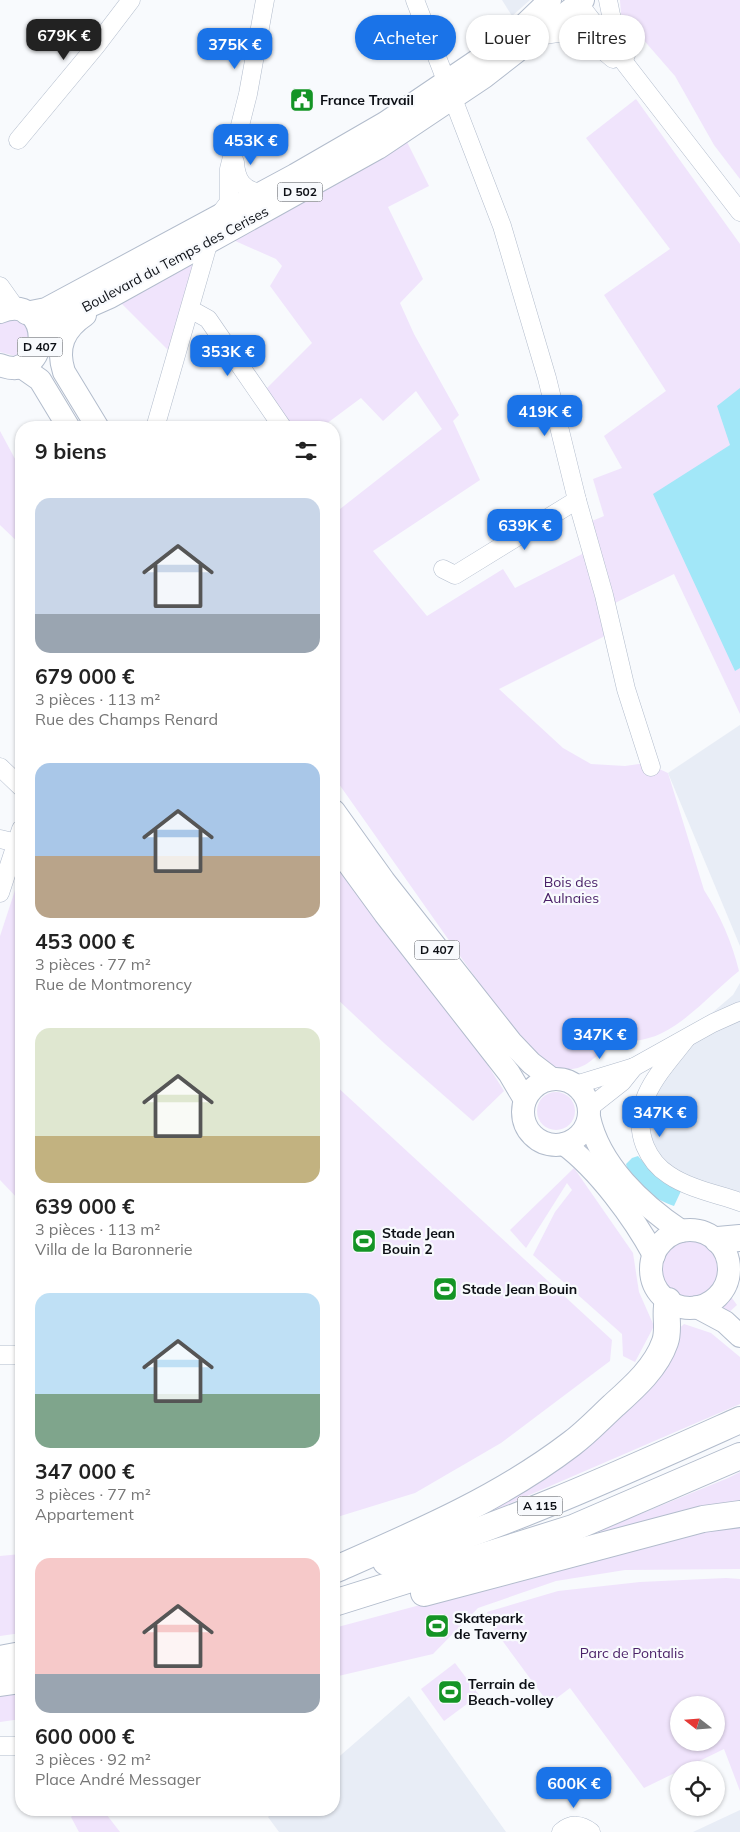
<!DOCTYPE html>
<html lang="fr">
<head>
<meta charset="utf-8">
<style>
  body { margin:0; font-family:Mulish,sans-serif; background:#f2f2f2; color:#222; height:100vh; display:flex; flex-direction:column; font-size:19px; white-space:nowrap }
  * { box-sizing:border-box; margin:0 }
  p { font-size:16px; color:#767676 }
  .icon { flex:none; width:28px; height:28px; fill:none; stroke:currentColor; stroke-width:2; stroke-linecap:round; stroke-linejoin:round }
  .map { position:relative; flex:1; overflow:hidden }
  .sheet { position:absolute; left:15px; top:421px; width:325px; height:1395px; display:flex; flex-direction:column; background:#fff; border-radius:20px; box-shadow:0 1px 4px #0004 }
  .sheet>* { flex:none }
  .top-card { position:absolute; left:355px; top:15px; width:310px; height:45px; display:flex; gap:10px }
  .needle { width:32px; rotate:287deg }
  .controls { position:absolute; left:670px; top:1696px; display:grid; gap:10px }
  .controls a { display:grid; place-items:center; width:55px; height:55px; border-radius:50%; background:#fff; box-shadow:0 1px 4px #0004; font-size:25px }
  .price { position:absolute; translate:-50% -42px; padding:0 11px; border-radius:10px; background:#1a73e8; color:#fff; font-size:16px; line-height:32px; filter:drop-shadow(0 1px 2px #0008) }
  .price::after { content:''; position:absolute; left:50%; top:30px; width:15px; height:11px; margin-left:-8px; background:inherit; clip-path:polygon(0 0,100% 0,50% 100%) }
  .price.selected { background:#222; color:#fff }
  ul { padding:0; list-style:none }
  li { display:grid; align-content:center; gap:10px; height:265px; padding:0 20px }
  li span { display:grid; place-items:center; height:155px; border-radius:15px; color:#555 }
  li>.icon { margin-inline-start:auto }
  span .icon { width:90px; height:90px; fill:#fffc; stroke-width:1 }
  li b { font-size:21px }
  h2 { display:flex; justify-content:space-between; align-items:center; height:60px; padding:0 20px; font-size:21px }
  .tag { padding:0 18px; border-radius:22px; background:#fff; box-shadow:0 1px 4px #0004; font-size:18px; line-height:45px }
  .tag.selected { background:#1a73e8; color:#fff }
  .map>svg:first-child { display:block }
  .built { fill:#e8edf6 }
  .green { fill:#f0e4fc; fill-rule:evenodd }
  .water { fill:#a2e7f8 }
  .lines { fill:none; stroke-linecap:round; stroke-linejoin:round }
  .minor-casing { stroke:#b2bccc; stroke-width:19 }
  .major-casing { stroke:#b2bccc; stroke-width:24 }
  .highway-casing { stroke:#b2bccc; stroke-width:28 }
  .minor { stroke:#fff; stroke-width:18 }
  .major { stroke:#fff; stroke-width:22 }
  .highway { stroke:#fff; stroke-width:26 }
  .labels { text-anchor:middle; stroke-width:4.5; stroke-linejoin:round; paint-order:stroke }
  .shield { fill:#f8fafd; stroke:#54565b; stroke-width:1 }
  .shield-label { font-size:12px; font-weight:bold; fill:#0d1016 }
  .poi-label { font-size:14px; font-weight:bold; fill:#0d1016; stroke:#f8fafd; text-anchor:start }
  .street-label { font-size:14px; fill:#0d1016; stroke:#f8fafd }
  .park-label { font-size:14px; fill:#4a2168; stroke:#f8fafd }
</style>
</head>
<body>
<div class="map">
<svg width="740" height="1832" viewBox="0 0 740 1832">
  <rect width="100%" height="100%" fill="#f8fafd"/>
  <g class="built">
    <path d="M502 0H530L512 16Z"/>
    <path d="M740 725V946L668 773Z"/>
    <path d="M740 983V1193L689 1180 664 1163 650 1135 648 1115 650 1094 678 1042 733 995Z"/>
    <path d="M409 1696 506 1832H279L268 1817 276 1810H334V1761Z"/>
    <path d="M740 1810V1832H693Z"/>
  </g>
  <g class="green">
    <path d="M620 0H740V179L714 145 675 76 621 14Z"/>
    <path d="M636 99 740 244V714L674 574 615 603 592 521 604 516 593 479 622 468 604 436 666 391 604 295 670 249 586 138Z"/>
    <path d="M407 142 429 186 388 207 423 279 400 303 414 334 459 415 453 421 480 480 373 551 427 616 503 569 515 588 592 549 613 632 499 689 563 748 591 764 625 766 646 763 668 773 704 890C720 915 732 942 739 971 715 990 689 1020 662 1033 645 1042 625 1040 607 1049 590 1059 584 1073 560 1068 545 1066 533 1053 522 1044L334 777V500L340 509 442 429 416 391 383 421 361 398 322 427H288L263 392 312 343 270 286 282 266 276 259 233 240Z"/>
    <path d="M195 262 173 355 120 302Z"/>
    <path d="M9 319 24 322 31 341 22 354 15 356 0 352V323Z"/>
    <path d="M0 431 21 470V545L0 525Z"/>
    <path d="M334 861 484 1059 504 1091 473 1121 384 1043 334 996Z"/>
    <path d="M21 872V1202L0 1180V936Z"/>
    <path d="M334 1084 612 1340 610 1361 501 1443 415 1493 334 1518Z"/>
    <circle cx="556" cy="1111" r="19"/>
    <path d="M574 1168 633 1253 639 1292 654 1326 635 1362 623 1356 622 1334 533 1255 555 1212 572 1190 567 1183 526 1248 510 1230Z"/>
    <circle cx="691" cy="1268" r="30"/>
    <path d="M729 1294 737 1305 726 1315 716 1308Z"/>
    <path d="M684 1324 711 1333 740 1357V1404L481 1516Z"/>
    <path d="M740 1472V1506L570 1543 728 1478Z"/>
    <path d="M740 1524V1569L625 1570 556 1581 478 1608 433 1654 334 1677V1628L705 1529Z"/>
    <path d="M21 1554V1633L0 1636V1556Z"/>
    <path d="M726 1578 740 1579V1791L724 1749 644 1788 570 1688 549 1704 490 1624 487 1612 558 1591 640 1582ZM679 1705H716V1742H679Z"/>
    <path d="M455 1663 479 1695 444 1721 421 1689Z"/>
    <path d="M21 1688V1719L0 1722V1691Z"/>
    <path d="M76 1810H103L120 1832H79L71 1817 77 1812Z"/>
  </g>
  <g class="water">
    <path d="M740 388V668L735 671 653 494 730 445 717 406Z"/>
    <path d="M638 1156 651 1171 668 1185 681 1191 674 1206C656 1200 630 1184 626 1164L632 1158Z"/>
  </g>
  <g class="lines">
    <defs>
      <g id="minor">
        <path d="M415 0 502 226 547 378 577 500 604 595 626 689 651 767"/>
        <path d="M576 0 740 212"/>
        <path d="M608 0 611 15 626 55"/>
        <path d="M538 37C572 27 587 36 613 59"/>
        <path d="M18 140 96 46 131 0"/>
        <path d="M235 162C236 180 243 191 262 193"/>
        <path d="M220 214 229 202V169L248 94 265 0"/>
        <path d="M0 286 17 310"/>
        <path d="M190 309 208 319 283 428"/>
        <path d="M155 428 209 241"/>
        <path d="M443 569 455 575 577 500"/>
        <path d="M0 767 21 787"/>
        <path d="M0 839 17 843"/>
        <path d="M0 893 21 829"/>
        <path d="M686 1039C661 1071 628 1103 645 1146 650 1158 658 1168 669 1175 690 1189 717 1194 740 1202"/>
        <path d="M575 1085 634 1067 713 1023 740 1011"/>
        <path d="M589 1108 622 1082 634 1067"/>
        <path d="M0 1355H21"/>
        <path d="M0 1746H21"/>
        <path d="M561 1832C571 1823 581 1824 591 1832"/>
      </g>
      <g id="major">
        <path d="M0 312C53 290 53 386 0 365"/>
        <path d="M26 313 46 309 295 175 385 123 484 56 521 28 550 0"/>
        <path d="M85 315C64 329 56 347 64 372L98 428"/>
        <path d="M41 334 58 320 110 297 378 148 484 77 583 0"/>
        <path d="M20 366 40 380 69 428"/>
        <path d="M334 811 384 881 511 1042 531 1063 552 1079"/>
        <path d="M334 844 385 914 509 1073 525 1100"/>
        <circle cx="556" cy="1112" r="33"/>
        <path d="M589 1117C599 1165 642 1205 681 1231"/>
        <path d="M564 1144C598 1169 634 1218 654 1255"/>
        <circle cx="690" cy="1269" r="39"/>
        <path d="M697 1307 725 1322 740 1336"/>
      </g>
      <g id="highway">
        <path d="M718 1240 740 1238"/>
        <path d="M386 1562C508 1525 624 1472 740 1420"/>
        <path d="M334 1570C416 1534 499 1499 571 1444 586 1433 599 1419 613 1406 633 1388 656 1368 665 1342 670 1328 664 1314 668 1301"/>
        <path d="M424 1593 703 1519 740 1514"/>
        <path d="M334 1603 573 1528 740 1456"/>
        <path d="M0 1659 21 1655"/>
        <path d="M0 1683 21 1680"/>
      </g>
    </defs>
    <use href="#minor" class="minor-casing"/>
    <use href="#major" class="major-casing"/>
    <use href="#highway" class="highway-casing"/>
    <use href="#minor" class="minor"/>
    <use href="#major" class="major"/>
    <use href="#highway" class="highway"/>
  </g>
  <defs>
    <symbol id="civic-square" viewBox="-11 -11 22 22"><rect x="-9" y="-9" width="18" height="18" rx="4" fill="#149425" stroke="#f8fafd"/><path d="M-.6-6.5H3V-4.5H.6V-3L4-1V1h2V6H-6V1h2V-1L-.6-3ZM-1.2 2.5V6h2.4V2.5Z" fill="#fff"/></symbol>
    <symbol id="stadium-square" viewBox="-11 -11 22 22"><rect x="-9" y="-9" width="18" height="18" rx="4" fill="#149425" stroke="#f8fafd"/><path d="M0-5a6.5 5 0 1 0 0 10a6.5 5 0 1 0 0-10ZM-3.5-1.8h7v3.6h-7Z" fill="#fff"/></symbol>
  </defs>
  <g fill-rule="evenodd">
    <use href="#civic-square" x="288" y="86" width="28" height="28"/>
    <use href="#stadium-square" x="350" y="1227" width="28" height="28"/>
    <use href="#stadium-square" x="431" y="1275" width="28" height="28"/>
    <use href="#stadium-square" x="423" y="1612" width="28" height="28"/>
    <use href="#stadium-square" x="436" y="1678" width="28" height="28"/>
  </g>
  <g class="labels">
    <g class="shield">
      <rect x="277.5" y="182.5" width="45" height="19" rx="4"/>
      <rect x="17.5" y="337.5" width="45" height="19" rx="4"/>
      <rect x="414.5" y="940.5" width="45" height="19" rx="4"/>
      <rect x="517.5" y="1496.5" width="45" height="19" rx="4"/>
    </g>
    <g class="shield-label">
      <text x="300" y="196">D 502</text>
      <text x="40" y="351">D 407</text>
      <text x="437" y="954">D 407</text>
      <text x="540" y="1510">A 115</text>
    </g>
    <g class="poi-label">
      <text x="320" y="105">France Travail</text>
      <text x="382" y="1238">Stade Jean<tspan x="382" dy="16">Bouin 2</tspan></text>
      <text x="462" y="1294">Stade Jean Bouin</text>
      <text x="454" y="1623">Skatepark<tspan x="454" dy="16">de Taverny</tspan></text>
      <text x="468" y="1689">Terrain de<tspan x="468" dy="16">Beach-volley</tspan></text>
    </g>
    <g class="street-label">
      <text transform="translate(175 259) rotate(-28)" y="5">Boulevard du Temps des Cerises</text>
    </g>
    <g class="park-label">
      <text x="571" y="887">Bois des<tspan x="571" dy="16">Aulnaies</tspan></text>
      <text x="632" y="1658">Parc de Pontalis</text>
    </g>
  </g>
</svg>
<div class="controls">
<a><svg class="needle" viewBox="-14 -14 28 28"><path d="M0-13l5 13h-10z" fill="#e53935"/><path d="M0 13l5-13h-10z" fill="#767676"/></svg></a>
<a><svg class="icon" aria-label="locate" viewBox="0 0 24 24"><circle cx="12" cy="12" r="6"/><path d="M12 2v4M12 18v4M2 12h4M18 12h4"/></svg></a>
</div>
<b class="price selected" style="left:64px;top:61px">679K €</b>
<b class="price" style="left:235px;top:70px">375K €</b>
<b class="price" style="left:251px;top:166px">453K €</b>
<b class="price" style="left:228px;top:377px">353K €</b>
<b class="price" style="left:545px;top:437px">419K €</b>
<b class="price" style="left:525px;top:551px">639K €</b>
<b class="price" style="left:600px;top:1060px">347K €</b>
<b class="price" style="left:660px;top:1138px">347K €</b>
<b class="price" style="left:574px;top:1809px">600K €</b>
<div class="top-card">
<a class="tag selected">Acheter</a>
<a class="tag">Louer</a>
<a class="tag">Filtres</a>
</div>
<section class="sheet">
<h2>9 biens<svg class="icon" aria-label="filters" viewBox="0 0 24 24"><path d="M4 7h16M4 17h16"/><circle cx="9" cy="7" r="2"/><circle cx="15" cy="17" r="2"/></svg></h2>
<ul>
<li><span style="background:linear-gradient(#c9d6e8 75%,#9aa5b1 0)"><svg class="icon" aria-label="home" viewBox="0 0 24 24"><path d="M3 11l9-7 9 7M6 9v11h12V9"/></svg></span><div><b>679 000 €</b><p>3 pièces · 113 m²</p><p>Rue des Champs Renard</p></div></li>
<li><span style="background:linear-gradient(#a9c7e8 60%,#b9a48a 0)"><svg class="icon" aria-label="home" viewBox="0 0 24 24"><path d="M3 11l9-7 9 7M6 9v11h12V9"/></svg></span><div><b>453 000 €</b><p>3 pièces · 77 m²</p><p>Rue de Montmorency</p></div></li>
<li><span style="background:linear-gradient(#dfe7d0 70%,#c2b280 0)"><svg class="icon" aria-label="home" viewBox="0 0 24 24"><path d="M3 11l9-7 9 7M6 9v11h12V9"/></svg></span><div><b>639 000 €</b><p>3 pièces · 113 m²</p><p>Villa de la Baronnerie</p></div></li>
<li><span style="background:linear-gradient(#bfe0f5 65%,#7fa58c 0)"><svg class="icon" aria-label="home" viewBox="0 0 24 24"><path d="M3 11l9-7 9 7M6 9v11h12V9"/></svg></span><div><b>347 000 €</b><p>3 pièces · 77 m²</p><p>Appartement</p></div></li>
<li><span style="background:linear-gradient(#f6c9c9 75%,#9aa5b1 0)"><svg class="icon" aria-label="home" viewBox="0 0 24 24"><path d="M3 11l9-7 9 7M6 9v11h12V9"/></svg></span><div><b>600 000 €</b><p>3 pièces · 92 m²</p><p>Place André Messager</p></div></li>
</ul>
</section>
</div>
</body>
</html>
